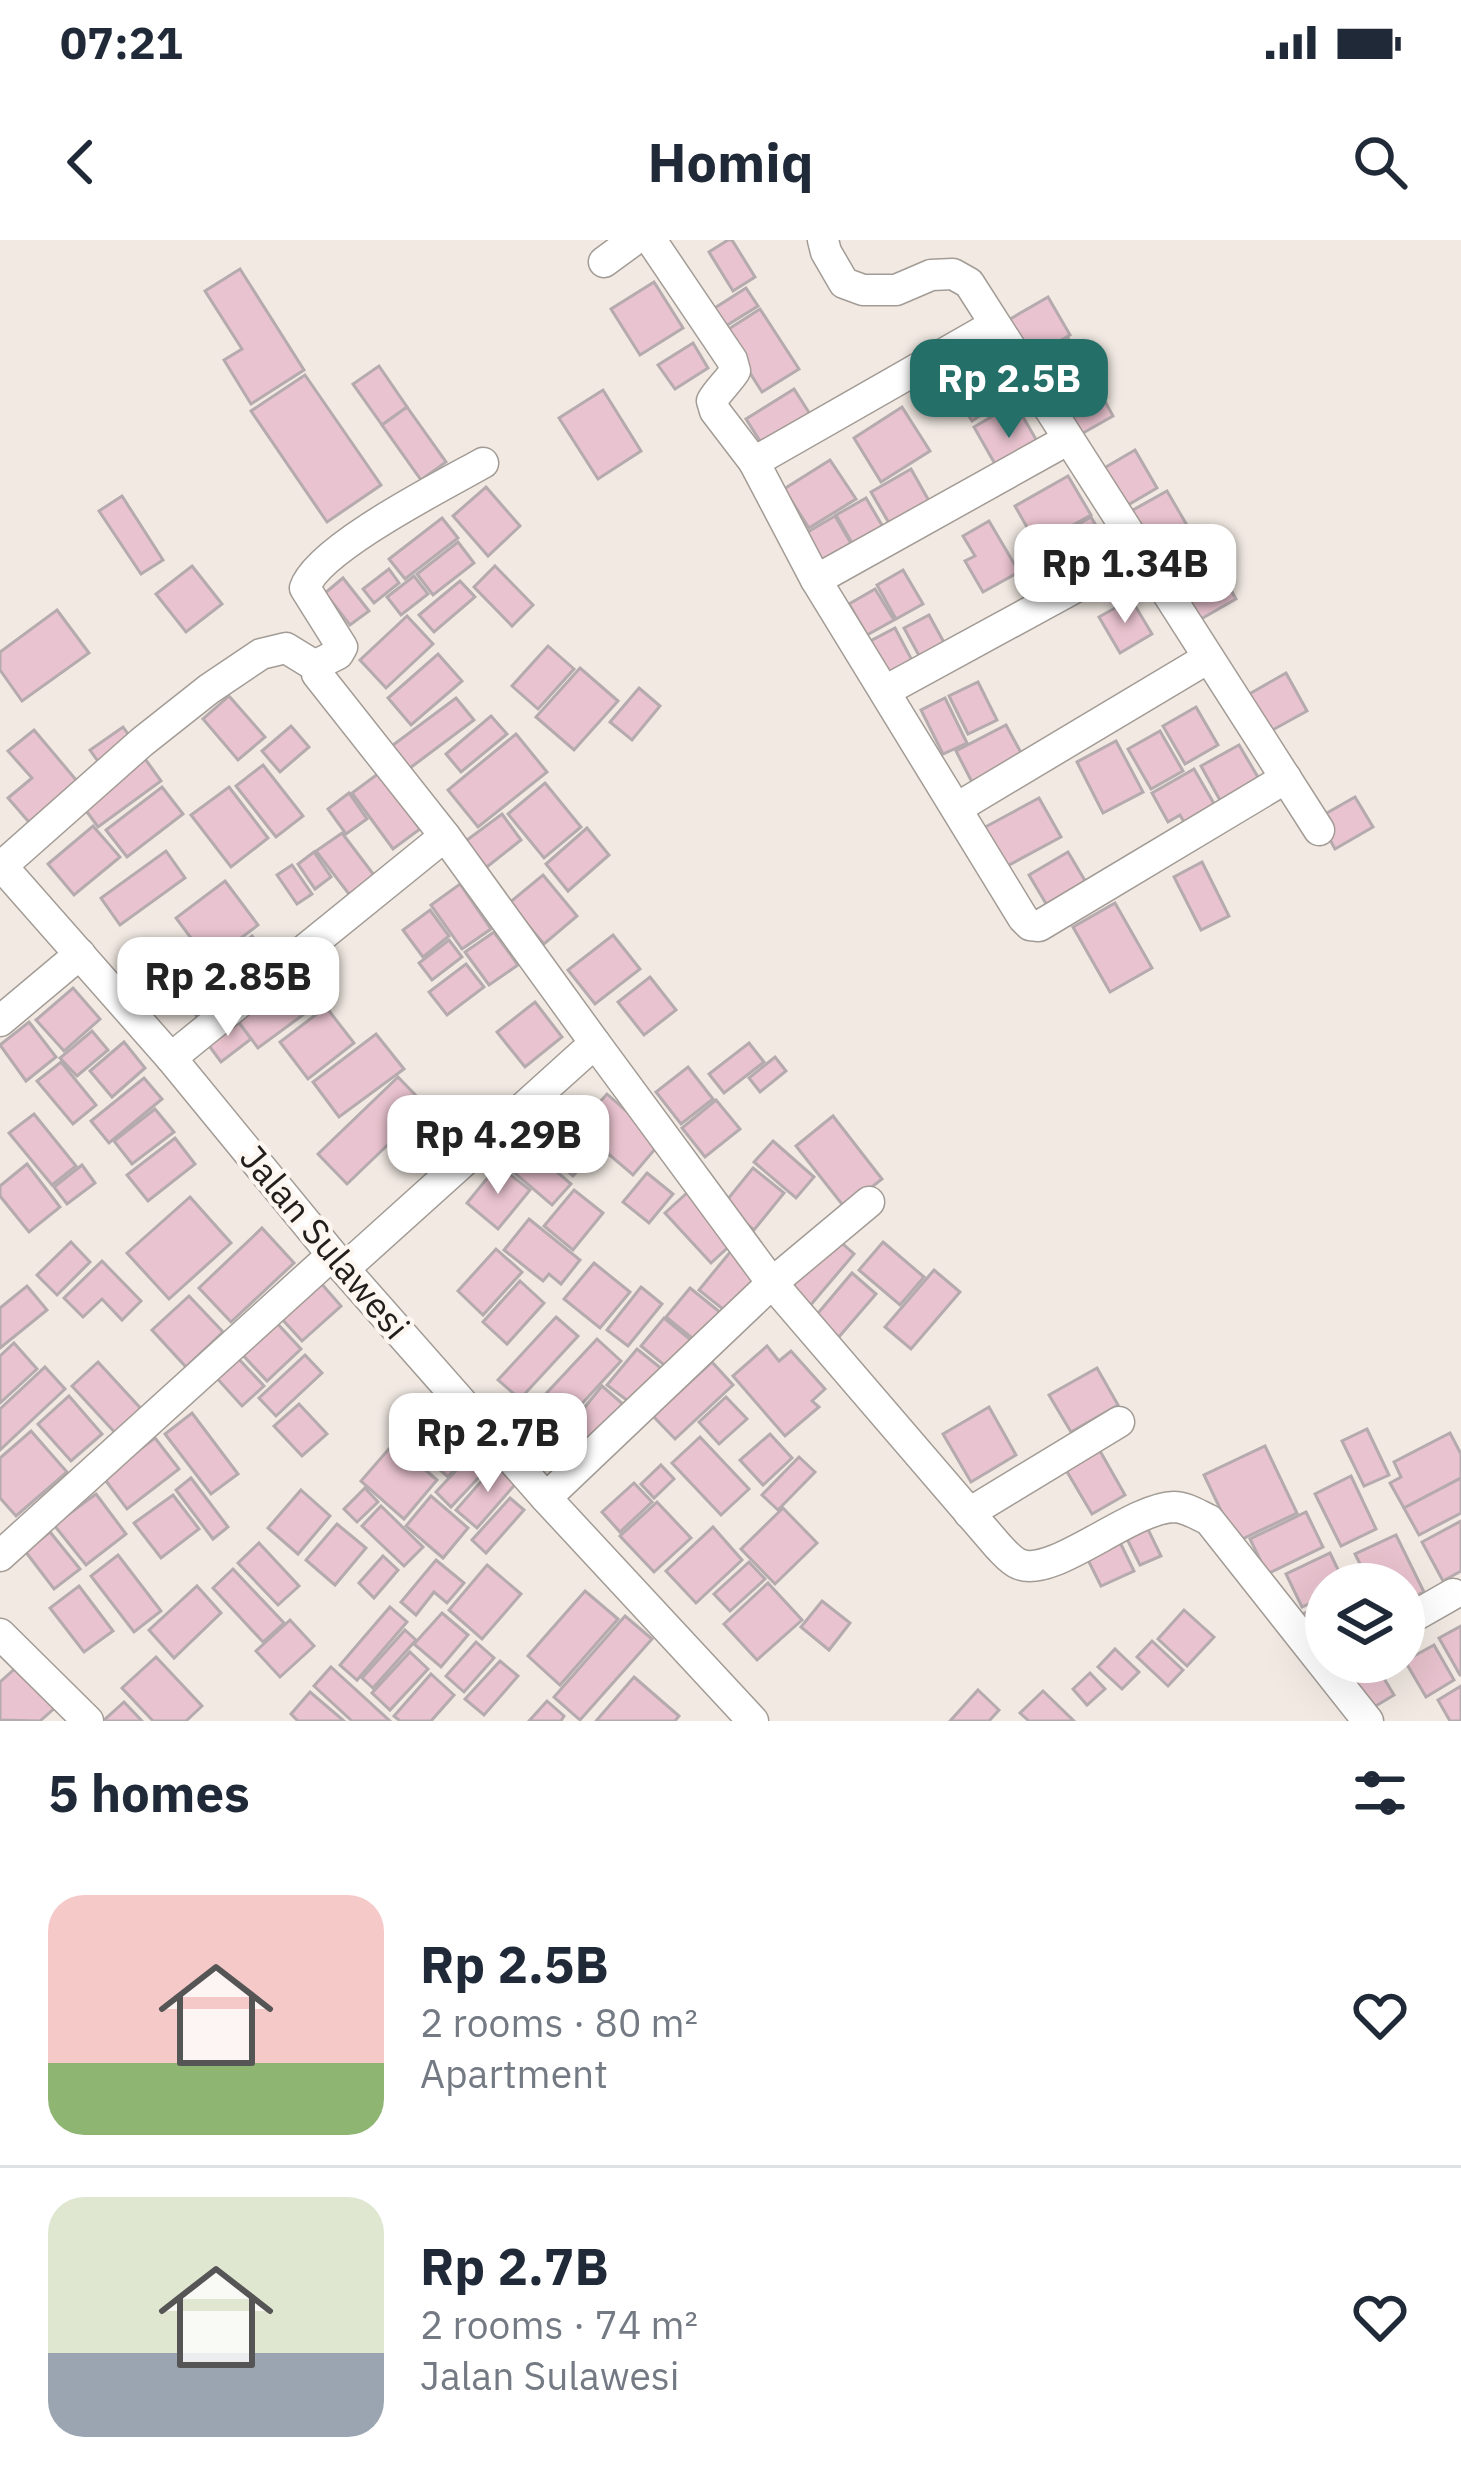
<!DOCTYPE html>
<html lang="en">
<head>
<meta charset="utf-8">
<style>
  body { margin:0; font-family:"IBM Plex Sans",sans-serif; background:#f6f6f7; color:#1f2937; height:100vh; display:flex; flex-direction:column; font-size:45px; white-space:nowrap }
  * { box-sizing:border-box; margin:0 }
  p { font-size:39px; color:#747a83 }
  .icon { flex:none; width:66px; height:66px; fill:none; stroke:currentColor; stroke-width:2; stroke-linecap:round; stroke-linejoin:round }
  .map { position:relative; height:1481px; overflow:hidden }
  .details { display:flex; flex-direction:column; background:#fff; flex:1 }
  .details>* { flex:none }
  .fabs { position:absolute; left:1305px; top:1323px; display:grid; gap:24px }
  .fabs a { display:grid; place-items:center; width:120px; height:120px; border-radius:50%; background:#fff; box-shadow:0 12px 48px #0002; font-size:60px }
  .price { position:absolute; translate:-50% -102px; padding:0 27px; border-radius:24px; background:#fff; color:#222; font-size:39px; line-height:78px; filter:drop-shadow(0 3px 6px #0008) }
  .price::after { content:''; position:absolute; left:50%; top:72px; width:36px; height:27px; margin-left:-18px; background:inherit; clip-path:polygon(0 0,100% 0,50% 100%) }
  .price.on { background:#256f69; color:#fff }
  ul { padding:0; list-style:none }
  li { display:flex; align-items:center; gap:36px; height:300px; padding:0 48px }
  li+li { border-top:3px solid #e0e1e3 }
  li span { display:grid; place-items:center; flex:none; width:336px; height:240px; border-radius:36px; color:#555 }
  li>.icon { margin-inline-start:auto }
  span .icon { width:144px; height:144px; fill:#fffc; stroke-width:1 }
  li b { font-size:51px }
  h2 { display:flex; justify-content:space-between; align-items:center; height:144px; padding:0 48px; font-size:51px }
  .status { display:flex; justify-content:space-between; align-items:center; height:84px; padding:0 60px; background:#fff; direction:ltr }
  .status svg { height:33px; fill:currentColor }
  header { display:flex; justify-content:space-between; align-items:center; height:156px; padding:0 48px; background:#fff; font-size:54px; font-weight:700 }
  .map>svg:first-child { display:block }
  .building { fill:#e9c3cf; stroke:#b5abae; stroke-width:3 }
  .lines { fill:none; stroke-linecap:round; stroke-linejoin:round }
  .minor-casing { stroke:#a39c96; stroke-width:33 }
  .minor { stroke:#fff; stroke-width:30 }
  .labels { text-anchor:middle; stroke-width:9; stroke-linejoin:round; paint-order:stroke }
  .street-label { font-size:36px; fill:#211e1c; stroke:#fef6f0 }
</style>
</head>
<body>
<div class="status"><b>07:21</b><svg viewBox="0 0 49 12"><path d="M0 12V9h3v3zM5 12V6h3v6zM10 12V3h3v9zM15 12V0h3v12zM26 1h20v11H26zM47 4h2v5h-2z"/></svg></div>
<header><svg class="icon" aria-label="back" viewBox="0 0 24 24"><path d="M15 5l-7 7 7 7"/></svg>Homiq<svg class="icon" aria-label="search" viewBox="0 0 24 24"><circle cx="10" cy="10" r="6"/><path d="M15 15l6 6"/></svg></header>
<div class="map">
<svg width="1461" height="1481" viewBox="0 0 1461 1481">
  <rect width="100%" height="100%" fill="#f1e9e2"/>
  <g class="building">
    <path d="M728 0H732L755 37 733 51 709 12Z"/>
    <path d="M240 29 304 130 251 164 224 120 242 109 205 51Z"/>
    <path d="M654 42 683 88 640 115 611 69Z"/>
    <path d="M746 48 758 66 721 89 710 71Z"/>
    <path d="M1048 57 1070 95 1026 120 1005 82Z"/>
    <path d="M760 69 799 129 762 152 724 92Z"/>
    <path d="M1068 98 1090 135 1060 152 1038 115Z"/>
    <path d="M693 103 708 128 675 149 658 125Z"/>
    <path d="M978 117 1005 159 972 181 944 138Z"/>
    <path d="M379 126 407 167 382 185 353 144Z"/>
    <path d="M305 135 381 245 327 282 251 171Z"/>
    <path d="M1091 136 1113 176 1069 201 1047 161Z"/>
    <path d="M794 149 817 185 769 215 746 179Z"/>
    <path d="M603 150 641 211 598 239 559 178Z"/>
    <path d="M1015 163 1045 215 1003 238 974 187Z"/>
    <path d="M407 167 446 222 421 240 382 185Z"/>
    <path d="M902 167 930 211 881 242 854 198Z"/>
    <path d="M1135 210 1157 248 1116 272 1094 234Z"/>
    <path d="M830 220 856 259 809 288 784 249Z"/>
    <path d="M911 229 933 268 893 290 871 252Z"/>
    <path d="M1068 236 1091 275 1037 305 1015 266Z"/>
    <path d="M486 247 520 286 488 316 453 276Z"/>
    <path d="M1167 251 1188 287 1135 317 1115 280Z"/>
    <path d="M122 256 163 320 141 334 99 271Z"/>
    <path d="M866 258 886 292 856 310 836 275Z"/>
    <path d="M835 276 856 312 826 329 806 293Z"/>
    <path d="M1091 277 1117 322 1074 347 1047 302Z"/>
    <path d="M442 278 458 298 405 339 389 319Z"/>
    <path d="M989 281 1019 332 983 352 965 321 975 316 963 296Z"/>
    <path d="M1192 288 1212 323 1165 350 1145 314Z"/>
    <path d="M458 302 474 323 433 355 417 334Z"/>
    <path d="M1216 323 1236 359 1187 387 1167 351Z"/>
    <path d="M192 326 222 364 186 392 156 354Z"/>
    <path d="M495 326 533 365 512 386 474 347Z"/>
    <path d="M389 329 399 343 374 363 363 349Z"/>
    <path d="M903 330 923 364 896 379 877 345Z"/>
    <path d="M414 336 428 354 401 375 387 357Z"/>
    <path d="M343 338 369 371 350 385 325 353Z"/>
    <path d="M460 341 475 357 434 392 419 375Z"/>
    <path d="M875 349 894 380 867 395 849 364Z"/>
    <path d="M1131 359 1152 394 1120 413 1099 377Z"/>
    <path d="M57 370 89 413 22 461 0 430V412Z"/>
    <path d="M929 375 947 408 922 421 904 388Z"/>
    <path d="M407 376 433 404 386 448 360 420Z"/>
    <path d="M895 388 914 424 878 443 859 407Z"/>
    <path d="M548 406 574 429 538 469 512 446Z"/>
    <path d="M438 414 462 441 411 485 388 458Z"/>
    <path d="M580 428 618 461 574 510 536 477Z"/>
    <path d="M1286 433 1307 471 1258 498 1237 461Z"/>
    <path d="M978 442 997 480 968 494 949 456Z"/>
    <path d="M639 448 660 466 632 500 610 482Z"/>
    <path d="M229 456 265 497 238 520 203 479Z"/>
    <path d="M456 458 474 480 406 531 389 508Z"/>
    <path d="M945 458 967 503 943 514 921 470Z"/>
    <path d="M1196 467 1218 505 1185 524 1163 486Z"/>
    <path d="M491 476 507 494 461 532 446 514Z"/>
    <path d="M1006 485 1025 520 974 546 956 511Z"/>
    <path d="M291 486 309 507 280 532 262 511Z"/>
    <path d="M123 487 133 501 100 524 90 510Z"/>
    <path d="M34 490 82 547 34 588 8 558 32 538 8 511Z"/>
    <path d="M1160 491 1183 531 1151 549 1128 509Z"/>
    <path d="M516 494 547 532 478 587 448 550Z"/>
    <path d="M1116 501 1143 552 1103 573 1077 522Z"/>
    <path d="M1239 505 1265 549 1226 571 1201 526Z"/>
    <path d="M143 516 161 541 98 587 79 561Z"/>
    <path d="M263 525 303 576 276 597 236 546Z"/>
    <path d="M1194 529 1220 574 1189 591 1180 575 1168 582 1152 553Z"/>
    <path d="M379 533 420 589 393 609 352 553Z"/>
    <path d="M545 543 581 587 544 618 508 574Z"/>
    <path d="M162 547 183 574 127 617 106 590Z"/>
    <path d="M229 547 268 598 231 627 191 575Z"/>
    <path d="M349 553 367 579 346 594 328 569Z"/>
    <path d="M1355 557 1373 587 1335 609 1318 578Z"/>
    <path d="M1039 558 1061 597 998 631 976 592Z"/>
    <path d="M502 574 521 600 483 630 463 603Z"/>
    <path d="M93 586 120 617 74 655 48 624Z"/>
    <path d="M587 588 609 615 568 651 546 624Z"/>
    <path d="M342 593 377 639 352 658 316 611Z"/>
    <path d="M166 611 185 638 120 685 101 658Z"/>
    <path d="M314 612 331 637 315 649 298 624Z"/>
    <path d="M1068 612 1087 644 1048 667 1029 635Z"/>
    <path d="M1202 622 1229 676 1201 690 1174 637Z"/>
    <path d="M292 625 312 654 297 664 277 635Z"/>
    <path d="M543 635 577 676 544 704 509 663Z"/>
    <path d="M225 641 258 685 209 722 176 678Z"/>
    <path d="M460 644 491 689 462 709 431 665Z"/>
    <path d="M1115 663 1152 728 1110 752 1073 687Z"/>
    <path d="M430 670 449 696 423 717 403 690Z"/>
    <path d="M494 692 518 725 489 745 465 712Z"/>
    <path d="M613 695 640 729 595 764 568 730Z"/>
    <path d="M252 696 276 728 202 783 178 752Z"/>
    <path d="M449 700 462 717 432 740 419 723Z"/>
    <path d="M466 724 484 747 447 775 429 752Z"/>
    <path d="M295 731 319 763 258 808 234 776Z"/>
    <path d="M650 737 676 770 644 795 618 762Z"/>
    <path d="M73 748 100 779 64 811 36 780Z"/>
    <path d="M535 762 562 797 525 827 497 792Z"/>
    <path d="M326 767 354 803 308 839 280 802Z"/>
    <path d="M234 776 251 799 221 822 204 799Z"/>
    <path d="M29 782 56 817 26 841 0 805Z"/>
    <path d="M92 791 108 810 77 836 60 818Z"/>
    <path d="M376 794 404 829 339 877 313 842Z"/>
    <path d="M124 802 145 828 112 857 90 831Z"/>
    <path d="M749 803 764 822 724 853 709 834Z"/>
    <path d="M775 817 786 831 760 852 749 838Z"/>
    <path d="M61 822 96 865 73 884 37 841Z"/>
    <path d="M688 827 713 859 681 884 656 852Z"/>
    <path d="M398 837 427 867 347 944 318 914Z"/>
    <path d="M144 838 162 859 109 903 91 881Z"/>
    <path d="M607 854 661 902 633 935 577 887Z"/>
    <path d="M716 860 740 889 705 917 682 888Z"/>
    <path d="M155 869 174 892 132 924 114 901Z"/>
    <path d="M34 874 76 926 52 945 9 893Z"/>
    <path d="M833 876 882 939 845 968 796 906Z"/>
    <path d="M559 879 595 911 573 936 537 905Z"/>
    <path d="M175 898 195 924 148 961 127 935Z"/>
    <path d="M773 901 814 937 796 958 754 922Z"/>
    <path d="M529 908 571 944 552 965 510 929Z"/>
    <path d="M27 924 60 967 29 992 0 956V946Z"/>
    <path d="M82 925 95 943 67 964 54 947Z"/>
    <path d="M498 925 530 950 498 989 467 963Z"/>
    <path d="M753 928 784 953 754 990 723 965Z"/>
    <path d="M647 933 673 954 649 983 623 962Z"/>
    <path d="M574 950 603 973 573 1010 544 986Z"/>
    <path d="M689 951 735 1001 711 1023 665 973Z"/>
    <path d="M190 957 231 1003 169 1059 127 1013Z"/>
    <path d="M529 979 580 1020 561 1044 549 1034 543 1041 504 1010Z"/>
    <path d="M262 988 294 1023 231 1082 199 1048Z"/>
    <path d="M835 997 854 1014 809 1067 789 1050Z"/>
    <path d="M71 1002 90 1022 57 1055 37 1035Z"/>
    <path d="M883 1002 924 1037 900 1065 859 1030Z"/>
    <path d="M496 1009 522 1032 483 1075 458 1051Z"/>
    <path d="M731 1011 761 1035 729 1074 699 1050Z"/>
    <path d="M102 1021 141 1061 122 1080 102 1059 83 1077 64 1058Z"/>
    <path d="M594 1023 630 1052 600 1088 564 1059Z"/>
    <path d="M934 1030 960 1052 911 1109 885 1087Z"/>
    <path d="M852 1033 876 1054 831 1106 808 1085Z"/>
    <path d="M520 1041 544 1063 507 1104 483 1082Z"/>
    <path d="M320 1042 341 1066 302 1101 281 1078Z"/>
    <path d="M27 1046 47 1070 0 1108V1068Z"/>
    <path d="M641 1047 662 1064 628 1106 607 1090Z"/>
    <path d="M690 1048 726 1077 702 1106 666 1077Z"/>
    <path d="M189 1056 223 1092 186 1127 152 1090Z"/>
    <path d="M556 1077 578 1096 520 1159 498 1140Z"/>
    <path d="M664 1078 692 1101 669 1129 641 1106Z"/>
    <path d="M275 1081 301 1109 267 1141 240 1112Z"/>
    <path d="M597 1099 621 1121 567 1180 542 1158Z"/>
    <path d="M14 1103 37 1129 0 1163V1116Z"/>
    <path d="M767 1106 779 1121 791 1111 825 1149 812 1161 819 1167 785 1196 733 1136Z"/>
    <path d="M637 1109 662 1129 633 1165 607 1145Z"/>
    <path d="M305 1115 322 1133 276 1176 259 1158Z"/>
    <path d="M236 1116 264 1146 242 1166 214 1135Z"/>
    <path d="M98 1122 144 1172 118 1196 72 1146Z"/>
    <path d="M712 1122 733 1145 675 1199 653 1176Z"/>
    <path d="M45 1127 65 1149 0 1210V1169Z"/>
    <path d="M1097 1128 1118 1165 1071 1192 1049 1155Z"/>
    <path d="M602 1146 624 1165 590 1208 567 1189Z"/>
    <path d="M69 1156 102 1194 71 1221 38 1184Z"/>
    <path d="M726 1157 747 1179 719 1204 699 1182Z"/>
    <path d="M299 1164 327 1194 302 1216 274 1186Z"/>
    <path d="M989 1167 1016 1215 971 1242 943 1194Z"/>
    <path d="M192 1173 238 1234 211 1254 165 1194Z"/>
    <path d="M436 1177 472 1209 448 1237 411 1205Z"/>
    <path d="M1367 1189 1389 1235 1364 1246 1342 1201Z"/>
    <path d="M554 1190 573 1205 556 1227 537 1212Z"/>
    <path d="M31 1191 67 1232 16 1276 0 1258V1218Z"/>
    <path d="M1450 1193 1461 1214V1238L1404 1268 1390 1243 1401 1237 1394 1222Z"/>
    <path d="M770 1194 792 1218 763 1245 740 1220Z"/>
    <path d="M700 1197 749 1249 721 1275 672 1223Z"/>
    <path d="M155 1198 179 1229 127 1269 103 1237Z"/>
    <path d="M394 1203 437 1240 404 1279 361 1241Z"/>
    <path d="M1265 1206 1297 1273 1236 1302 1204 1235Z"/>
    <path d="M1100 1211 1125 1255 1092 1274 1066 1230Z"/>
    <path d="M799 1217 815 1232 778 1270 762 1255Z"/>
    <path d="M466 1220 481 1235 451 1267 436 1252Z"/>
    <path d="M498 1222 519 1240 477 1288 456 1270Z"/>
    <path d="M661 1225 674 1239 654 1258 641 1244Z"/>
    <path d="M1351 1236 1376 1289 1341 1306 1315 1254Z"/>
    <path d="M191 1238 228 1287 213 1299 176 1250Z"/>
    <path d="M1461 1238V1273L1419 1295 1404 1268Z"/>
    <path d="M634 1243 652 1262 620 1292 602 1272Z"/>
    <path d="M365 1248 378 1262 357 1282 344 1269Z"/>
    <path d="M301 1250 330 1276 298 1314 268 1288Z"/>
    <path d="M96 1254 126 1294 86 1325 54 1285Z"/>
    <path d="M173 1255 199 1289 161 1318 134 1283Z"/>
    <path d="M431 1256 468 1288 443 1318 406 1286Z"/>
    <path d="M510 1258 524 1270 486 1313 472 1300Z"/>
    <path d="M657 1262 691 1298 654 1332 620 1296Z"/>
    <path d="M381 1266 423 1307 404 1326 362 1286Z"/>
    <path d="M783 1268 817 1303 775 1344 741 1309Z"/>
    <path d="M1306 1272 1323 1307 1267 1334 1250 1299Z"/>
    <path d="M1143 1279 1161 1316 1140 1325 1122 1289Z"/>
    <path d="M1461 1281V1331L1443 1341 1422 1302Z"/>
    <path d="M337 1284 366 1308 335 1345 306 1320Z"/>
    <path d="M713 1287 742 1320 696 1363 666 1331Z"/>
    <path d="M50 1292 80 1329 54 1349 25 1311Z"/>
    <path d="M1116 1294 1134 1331 1101 1346 1083 1310Z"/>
    <path d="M1396 1295 1424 1352 1404 1361V1344H1370L1355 1314Z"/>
    <path d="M259 1303 299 1346 278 1365 238 1323Z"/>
    <path d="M1330 1313 1345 1344H1326V1356L1302 1367 1286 1334Z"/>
    <path d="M118 1315 161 1371 134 1392 91 1336Z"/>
    <path d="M383 1316 398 1330 374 1358 359 1343Z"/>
    <path d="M436 1320 464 1343 447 1363 434 1352 416 1375 401 1362Z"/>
    <path d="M749 1322 765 1339 730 1371 714 1354Z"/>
    <path d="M487 1325 521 1354 482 1399 449 1370Z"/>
    <path d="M233 1329 284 1383 263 1402 213 1348Z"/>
    <path d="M768 1343 802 1380 757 1420 724 1384Z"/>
    <path d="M79 1346 113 1391 84 1412 50 1368Z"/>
    <path d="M197 1346 221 1373 174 1418 149 1390Z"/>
    <path d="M585 1351 618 1379 560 1445 528 1416Z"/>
    <path d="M822 1361 850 1383 829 1410 801 1387Z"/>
    <path d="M1326 1363V1417L1301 1375Z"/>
    <path d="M390 1367 407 1382 357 1440 340 1425Z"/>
    <path d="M1184 1370 1214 1397 1187 1426 1158 1399Z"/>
    <path d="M442 1373 468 1395 441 1427 414 1404Z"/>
    <path d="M625 1376 652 1399 580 1480 554 1457Z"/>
    <path d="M290 1380 314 1406 280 1437 256 1411Z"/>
    <path d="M1461 1386V1435H1460L1439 1398Z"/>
    <path d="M405 1390 416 1400 373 1448 362 1438Z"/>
    <path d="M1152 1401 1183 1430 1168 1446 1137 1417Z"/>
    <path d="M476 1402 494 1418 464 1452 446 1436Z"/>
    <path d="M1434 1405 1454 1440 1426 1457 1405 1421Z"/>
    <path d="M1115 1409 1139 1432 1122 1449 1098 1427Z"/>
    <path d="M410 1412 428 1429 390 1470 372 1453Z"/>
    <path d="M156 1417 202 1466 186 1481H153L122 1448Z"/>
    <path d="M500 1421 518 1436 484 1475 465 1459Z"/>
    <path d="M1350 1422H1374L1394 1455 1369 1470 1344 1425Z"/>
    <path d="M19 1425 57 1466 40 1481 0 1480V1442Z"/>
    <path d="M331 1427 390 1481H352L314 1446Z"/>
    <path d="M1090 1433 1105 1449 1087 1465 1073 1449Z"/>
    <path d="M431 1434 454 1455 431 1481H400L394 1476Z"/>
    <path d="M634 1437 679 1476 675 1481H596Z"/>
    <path d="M1461 1446V1481H1450L1438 1460Z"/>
    <path d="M978 1450 999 1470 989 1481H950Z"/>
    <path d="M1043 1451 1074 1481H1029L1020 1473Z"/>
    <path d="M310 1452 344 1481H298L291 1474Z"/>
    <path d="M547 1461 564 1476 561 1481H529Z"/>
    <path d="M124 1462 142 1481H103Z"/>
  </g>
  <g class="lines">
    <defs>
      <g id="minor">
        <path d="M651 0 732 120 735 131C728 142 718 150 712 161L715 171 754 222 816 340 1023 678 1030 685 1039 686 1286 538"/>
        <path d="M823 0 826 12 844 43 863 50H896L931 35 953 34 969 43 1319 590"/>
        <path d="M604 22 634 0"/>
        <path d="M754 222 994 85"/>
        <path d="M816 340 1067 200"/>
        <path d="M885 451 1140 312"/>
        <path d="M957 568 1208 418"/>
        <path d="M0 624 171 818 344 1029 546 1258 753 1481"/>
        <path d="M2 626 142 502 209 449 261 414 286 408 317 427"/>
        <path d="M0 781 80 714"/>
        <path d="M595 803 772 1043 869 962"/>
        <path d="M171 818 445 596 317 434 320 423 338 414 342 407 305 348C317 309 444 245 483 223"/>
        <path d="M344 1029 595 803 445 596"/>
        <path d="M546 1258 772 1043 998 1306C1004 1312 1011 1321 1019 1324 1053 1339 1130 1268 1174 1267 1186 1267 1198 1275 1209 1280L1368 1481"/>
        <path d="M969 1273 1119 1182"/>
        <path d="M0 1316 332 1015"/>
        <path d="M1404 1382 1453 1354"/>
        <path d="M0 1394 88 1481"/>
      </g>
    </defs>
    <use href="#minor" class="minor-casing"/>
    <use href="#minor" class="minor"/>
  </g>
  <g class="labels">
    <g class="street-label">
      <text transform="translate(325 1002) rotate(50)" y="13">Jalan Sulawesi</text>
    </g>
  </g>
</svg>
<div class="fabs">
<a><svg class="icon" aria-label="layers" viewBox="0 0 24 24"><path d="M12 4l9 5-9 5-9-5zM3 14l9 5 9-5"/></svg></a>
</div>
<b class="price on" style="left:1009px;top:201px">Rp 2.5B</b>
<b class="price" style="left:1125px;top:386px">Rp 1.34B</b>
<b class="price" style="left:228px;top:799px">Rp 2.85B</b>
<b class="price" style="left:498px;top:957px">Rp 4.29B</b>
<b class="price" style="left:488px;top:1255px">Rp 2.7B</b>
</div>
<section class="details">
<h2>5 homes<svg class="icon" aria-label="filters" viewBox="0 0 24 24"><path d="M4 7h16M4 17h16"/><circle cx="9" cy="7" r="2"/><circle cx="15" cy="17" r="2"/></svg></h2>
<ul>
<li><span style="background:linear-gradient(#f6c9c9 70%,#8fb573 0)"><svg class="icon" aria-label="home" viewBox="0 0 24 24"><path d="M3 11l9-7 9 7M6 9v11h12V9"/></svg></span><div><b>Rp 2.5B</b><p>2 rooms · 80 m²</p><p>Apartment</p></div><svg class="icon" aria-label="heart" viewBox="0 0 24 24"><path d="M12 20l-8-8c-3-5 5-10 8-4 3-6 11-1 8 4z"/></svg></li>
<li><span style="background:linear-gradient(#dfe7d0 65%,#9aa5b1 0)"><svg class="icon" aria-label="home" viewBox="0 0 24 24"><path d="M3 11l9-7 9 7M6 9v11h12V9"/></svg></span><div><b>Rp 2.7B</b><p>2 rooms · 74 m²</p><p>Jalan Sulawesi</p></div><svg class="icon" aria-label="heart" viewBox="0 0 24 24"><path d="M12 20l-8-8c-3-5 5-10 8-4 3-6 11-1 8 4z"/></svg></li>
</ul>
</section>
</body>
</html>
